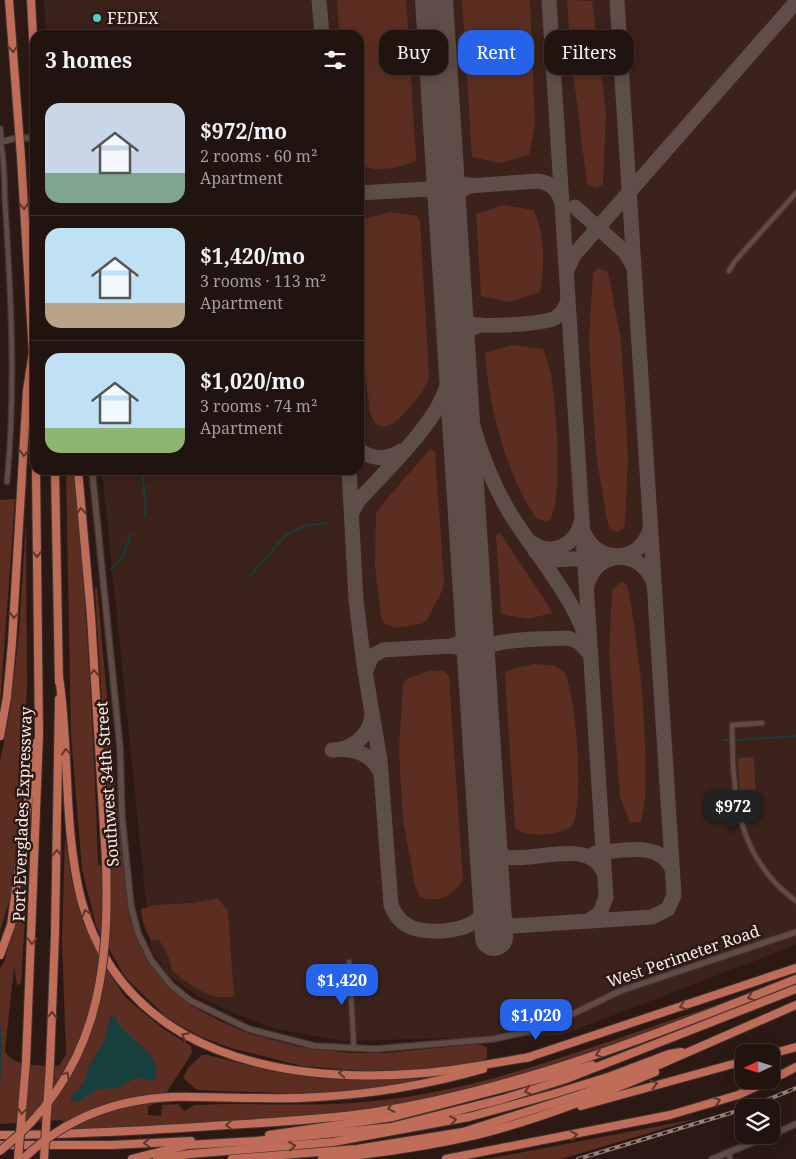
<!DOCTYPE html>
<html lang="en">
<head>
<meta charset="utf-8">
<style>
  body { margin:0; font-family:"Noto Serif",serif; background:#2d201d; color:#f1f3f6; height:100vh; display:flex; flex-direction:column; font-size:19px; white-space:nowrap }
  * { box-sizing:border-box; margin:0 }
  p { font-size:16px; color:#a29e9e }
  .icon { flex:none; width:28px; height:28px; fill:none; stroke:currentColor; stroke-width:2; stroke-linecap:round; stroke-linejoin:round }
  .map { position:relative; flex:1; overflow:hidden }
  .sheet { position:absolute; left:30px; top:30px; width:334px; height:445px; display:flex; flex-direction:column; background:#21130f; border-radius:15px; box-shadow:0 2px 12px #0003,0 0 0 1px #3e322f }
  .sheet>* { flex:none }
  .guide { position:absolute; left:379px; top:30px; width:341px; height:45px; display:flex; gap:10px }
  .needle { width:32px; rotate:266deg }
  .controls { position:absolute; left:735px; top:1044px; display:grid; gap:10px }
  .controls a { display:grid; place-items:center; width:45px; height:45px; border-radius:10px; background:#21130f; box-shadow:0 2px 12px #0003,0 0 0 1px #3e322f; font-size:25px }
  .price { position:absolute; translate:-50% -42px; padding:0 11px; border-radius:10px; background:#2563eb; color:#fff; font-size:16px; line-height:32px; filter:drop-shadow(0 1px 2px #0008) }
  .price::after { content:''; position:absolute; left:50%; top:30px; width:15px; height:11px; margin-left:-8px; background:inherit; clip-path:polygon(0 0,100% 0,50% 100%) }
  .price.selected { background:#222; color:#fff }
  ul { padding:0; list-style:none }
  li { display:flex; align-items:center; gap:15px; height:125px; padding:0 15px }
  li+li { border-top:1px solid #3e322f }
  li span { display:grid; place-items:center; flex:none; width:140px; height:100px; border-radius:15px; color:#555 }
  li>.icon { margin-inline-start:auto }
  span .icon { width:60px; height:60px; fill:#fffc; stroke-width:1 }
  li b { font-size:21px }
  h2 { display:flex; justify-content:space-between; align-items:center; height:60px; padding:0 15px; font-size:21px }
  .pill { padding:0 18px; border-radius:15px; background:#21130f; box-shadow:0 2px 12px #0003,0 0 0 1px #3e322f; font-size:18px; line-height:45px }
  .pill.selected { background:#2563eb; color:#fff }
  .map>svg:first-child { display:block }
  .built { fill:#3b221b }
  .green { fill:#5c2e22 }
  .water { fill:#173f3d }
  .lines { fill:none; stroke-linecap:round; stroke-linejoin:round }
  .stream { stroke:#173f3d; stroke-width:2 }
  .taxiway { stroke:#5f4d48; stroke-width:15 }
  .runway { stroke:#5f4d48; stroke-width:38 }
  .minor-casing { stroke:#423331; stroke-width:7 }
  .tertiary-casing { stroke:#423331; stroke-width:8 }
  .motorway-casing { stroke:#423331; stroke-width:10 }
  .minor { stroke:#614b45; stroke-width:4.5 }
  .tertiary { stroke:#614b45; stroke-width:5.5 }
  .motorway { stroke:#bf6d59; stroke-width:8 }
  .rail-casing { stroke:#92817d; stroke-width:4 }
  .rail { stroke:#2c1914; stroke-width:2; stroke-dasharray:5.5; stroke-linecap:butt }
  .motorway-bridge-casing { stroke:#423331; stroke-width:10; stroke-linecap:butt }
  .motorway-bridge { stroke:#bf6d59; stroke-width:8 }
  .oneway { stroke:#5f362c }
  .poi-dot { fill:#54cdc7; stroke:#2c1914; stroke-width:2 }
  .labels { text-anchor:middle; stroke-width:5; stroke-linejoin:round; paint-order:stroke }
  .poi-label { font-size:16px; fill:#fdeeeb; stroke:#2c1914; text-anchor:start }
  .street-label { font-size:16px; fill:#fdeeeb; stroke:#2c1914 }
</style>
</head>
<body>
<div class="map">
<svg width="796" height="1159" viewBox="0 0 796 1159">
  <rect width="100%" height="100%" fill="#2c1914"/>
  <path class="built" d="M44 0H796V945L562 1035 344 1041 277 1029 236 1014 199 997 169 976 151 950 102 470H359V35H46Z"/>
  <g class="green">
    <path d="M337 0H406L416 159 414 162C399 167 373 175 359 163V35H339Z"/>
    <path d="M462 0H530L535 124 529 155 500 163 472 157Z"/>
    <path d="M567 0 592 1 606 113 603 184 597 188 587 184 571 56Z"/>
    <path d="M504 205 534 210C545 238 545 263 540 292L509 302 481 296 476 214Z"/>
    <path d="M390 212 417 216 420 220 429 376C428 388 400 423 387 426 383 427 379 426 376 424L370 413C367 382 347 238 364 219Z"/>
    <path d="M598 268 608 272 621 340 628 456 625 523 624 528 617 532 610 529 607 520 596 454 589 341 593 273Z"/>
    <path d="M512 345 543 349C546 358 550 366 551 375 555 398 566 510 547 522L536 518C504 469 490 410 485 353Z"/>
    <path d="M430 449 435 452 444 582 442 591 427 620 421 624 395 628 384 623 381 616 375 566 376 514 380 507Z"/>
    <path d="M66 470H74C86 601 94 733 98 865L112 867 95 589 97 587 117 807 131 921 140 946 158 975 190 1005 222 1022 250 1034 300 1047 350 1053H387L477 1044 487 1047V1058L480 1063 420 1070 367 1071 302 1066 231 1048 199 1036 166 1017 125 977 96 926 82 869 71 734Z"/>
    <path d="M15 499 0 706V500Z"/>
    <path d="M26 522 27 685 21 802 11 895 0 931V762L11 705 19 632Z"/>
    <path d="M500 533 548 605 552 613 528 619 501 614 496 535Z"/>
    <path d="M620 582 625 583 628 588C637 641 644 693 645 747 646 773 647 797 641 822L630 823 620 797 609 653 612 591Z"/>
    <path d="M535 664 555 666 565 673C576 700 584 798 573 824 562 837 527 838 515 828L505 676 506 672 515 668Z"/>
    <path d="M430 671H443L449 676 463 881C452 896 439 904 420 897L415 886 403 820 399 751 403 683 408 678Z"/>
    <path d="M754 757 756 802 740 803 738 758Z"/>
    <path d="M65 837 72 883 83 923 110 974 125 997 162 1028 191 1046 192 1053 168 1090 164 1101 148 1106V1115L161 1116 162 1105 178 1104 184 1111 195 1105C255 1102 315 1108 374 1101 493 1089 607 1040 720 1004 649 1038 572 1061 496 1082 450 1094 403 1107 356 1113 263 1123 170 1125 76 1129L61 1120 0 1124V969L5 960 25 875 27 883 21 984 17 985 14 967 5 1051C13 1068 43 1065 59 1066L66 1054 62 941Z"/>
    <path d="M218 898 228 912 234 996C212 1003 189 984 172 971 171 960 165 949 159 940H151C145 930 142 921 141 909L155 905 194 903Z"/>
    <path d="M202 1055H208L275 1072 325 1079H435L358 1091 307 1094 197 1090 183 1078 188 1068Z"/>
    <path d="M696 1119 561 1159H487Z"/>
  </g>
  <g class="water">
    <path d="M115 1016C117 1021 120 1026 124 1030 136 1044 167 1058 153 1081L136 1078 118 1088 98 1089 78 1102H71V1097L84 1083 88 1068 104 1042 110 1017Z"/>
    <path d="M0 1019 2 1047 0 1089Z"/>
  </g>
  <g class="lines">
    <g class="stream">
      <path d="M142 470 146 507 144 517"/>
      <path d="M111 569 122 558 131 534"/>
      <path d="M250 576 286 535 304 526 327 523"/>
      <path d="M723 740H728"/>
      <path d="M737 740 796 736"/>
    </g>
    <g class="taxiway">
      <path d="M319 0 322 35"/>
      <path d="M549 0 606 897 600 913 588 921"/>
      <path d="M445 166C451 177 457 186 472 185"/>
      <path d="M359 193 427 189 439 196 448 207"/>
      <path d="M448 207 455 194 469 186 537 181C550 182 557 189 561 200"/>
      <path d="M575 207 625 252 633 266"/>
      <path d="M567 270 574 255 796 2"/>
      <path d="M454 305C458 312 461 319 469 323 480 328 544 324 555 318 562 314 566 307 568 299"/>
      <path d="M456 345 467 330 481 325"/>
      <path d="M458 371C471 422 484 472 513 518 535 553 572 596 585 635"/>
      <path d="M359 450C373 460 387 460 401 451"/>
      <path d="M349 470 356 600 364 665 380 760 391 905C400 929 419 932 443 931 467 929 488 921 490 894"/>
      <path d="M352 513 358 501C383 474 417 441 436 410 447 391 452 370 457 348"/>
      <path d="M584 533C598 565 641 563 650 529"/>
      <path d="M532 543C552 557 576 545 581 522"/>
      <path d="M535 551 552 560 594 558"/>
      <path d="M587 586C595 550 640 548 653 581"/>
      <path d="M451 646C467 642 470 632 474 617"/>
      <path d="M365 673 372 656 383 650 451 646C468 648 473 658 477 674"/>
      <path d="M477 678C478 667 477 656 486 648 498 638 550 639 568 638L579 642 589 653"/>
      <path d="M342 749C359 744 371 731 372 714"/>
      <path d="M332 750C354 748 372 753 381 774"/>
      <path d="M487 834 495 850 505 857C534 863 591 837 604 873"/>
      <path d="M595 853C621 851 660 840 672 869"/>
      <path d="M490 883C493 902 492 919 513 926L652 917 668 909 674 895 617 0"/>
    </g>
    <path class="runway" d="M434 0 494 937"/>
    <defs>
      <g id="minor">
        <path d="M0 143C5 153 4 187 5 202 11 295 16 389 7 482"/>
        <path d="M729 271 735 261 796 193"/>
        <path d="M762 723 732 725C733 794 735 856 796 901"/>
        <path d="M349 962 354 1049"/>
        <path d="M729 1153 730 1159"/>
      </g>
      <g id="tertiary">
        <path d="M0 129 1 142 16 138H35"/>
        <path d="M92 470 120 748 122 817 131 906 138 933 151 960 171 985 191 1001 249 1029 315 1046 375 1049 493 1039 544 1028 620 991 796 932"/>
        <path d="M771 1135 796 1124"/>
        <path d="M712 1159 771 1135"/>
      </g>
      <g id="motorway">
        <path d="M31 0 35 74"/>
        <path d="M21 157 33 355"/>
        <path d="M34 369 35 424"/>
        <path d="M55 470 59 682"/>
        <path d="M78 470 91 616 106 861"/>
        <path d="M59 677C70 750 63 827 81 899 123 1056 284 1085 425 1073 460 1070 495 1063 530 1057"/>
        <path d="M0 736 7 697 12 643 27 390 33 352"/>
        <path d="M0 955 11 925 36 743"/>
        <path d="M771 1054 796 1047"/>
        <path d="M526 1058 796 968"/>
        <path d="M26 1062 39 734 36 470"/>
        <path d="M50 1064 55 934 59 699"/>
        <path d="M771 1080 796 1067"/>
        <path d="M193 1097C235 1097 276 1100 318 1097 374 1094 430 1084 483 1069"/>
        <path d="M581 1106 744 1061"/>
        <path d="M0 1135C66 1135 131 1131 197 1127 254 1123 312 1121 369 1113 517 1090 658 1034 796 979"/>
        <path d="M269 1135 393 1117 592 1065"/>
        <path d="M0 1145H112L191 1141"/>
        <path d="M132 1159 187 1145 256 1141 392 1127 503 1099 566 1079 796 989"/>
        <path d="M157 1159 190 1154 333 1142 469 1117 553 1094 611 1076 669 1054 681 1052"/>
        <path d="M232 1159 357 1149 463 1132 579 1095 654 1067 796 1005"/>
        <path d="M322 1159C374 1154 425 1147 476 1135 537 1120 597 1096 655 1072"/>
        <path d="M446 1159 670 1115 738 1095 771 1080"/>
      </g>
    </defs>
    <use href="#minor" class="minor-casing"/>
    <use href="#tertiary" class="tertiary-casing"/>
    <use href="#motorway" class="motorway-casing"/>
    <use href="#minor" class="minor"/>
    <use href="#tertiary" class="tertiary"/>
    <use href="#motorway" class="motorway"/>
    <defs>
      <g id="rail">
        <path d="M747 1108 796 1088"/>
        <path d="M578 1159 744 1109"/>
      </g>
    </defs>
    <use href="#rail" class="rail-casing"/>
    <use href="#rail" class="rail"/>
    <defs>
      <g id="motorway-bridge">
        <path d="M9 0 21 157"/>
        <path d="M0 1151C96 1074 110 977 106 861"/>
        <path d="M18 1159 26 1062"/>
        <path d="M23 1159C70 1114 128 1095 193 1097"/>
        <path d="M44 1159 50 1064"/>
      </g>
    </defs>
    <use href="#motorway-bridge" class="motorway-bridge-casing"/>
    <use href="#motorway-bridge" class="motorway-bridge"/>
  </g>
  <defs><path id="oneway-chevron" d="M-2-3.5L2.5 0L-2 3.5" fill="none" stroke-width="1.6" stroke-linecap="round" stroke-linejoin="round" transform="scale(1.25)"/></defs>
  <g class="oneway">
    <use href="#oneway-chevron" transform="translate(13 49) rotate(86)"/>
    <use href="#oneway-chevron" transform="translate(24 206) rotate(87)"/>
    <use href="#oneway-chevron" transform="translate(24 453) rotate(93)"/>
    <use href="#oneway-chevron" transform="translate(81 511) rotate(-95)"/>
    <use href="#oneway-chevron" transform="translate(37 554) rotate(89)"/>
    <use href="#oneway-chevron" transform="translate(14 615) rotate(94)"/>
    <use href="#oneway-chevron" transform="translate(94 673) rotate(-93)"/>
    <use href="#oneway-chevron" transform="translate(66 752) rotate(-92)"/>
    <use href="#oneway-chevron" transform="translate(57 853) rotate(-89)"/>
    <use href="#oneway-chevron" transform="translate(86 913) rotate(-107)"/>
    <use href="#oneway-chevron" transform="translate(32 941) rotate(93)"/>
    <use href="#oneway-chevron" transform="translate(751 997) rotate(158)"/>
    <use href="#oneway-chevron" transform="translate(683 1006) rotate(162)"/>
    <use href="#oneway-chevron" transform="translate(52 1015) rotate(-88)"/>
    <use href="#oneway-chevron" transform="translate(185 1036) rotate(-152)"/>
    <use href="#oneway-chevron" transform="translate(599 1054) rotate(162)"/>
    <use href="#oneway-chevron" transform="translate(342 1073) rotate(-177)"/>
    <use href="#oneway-chevron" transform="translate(66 1075) rotate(-59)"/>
    <use href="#oneway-chevron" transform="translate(654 1084) rotate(-15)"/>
    <use href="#oneway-chevron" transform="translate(528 1091) rotate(163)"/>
    <use href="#oneway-chevron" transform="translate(717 1101) rotate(-18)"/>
    <use href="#oneway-chevron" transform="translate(391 1108) rotate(169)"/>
    <use href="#oneway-chevron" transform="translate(22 1111) rotate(95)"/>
    <use href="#oneway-chevron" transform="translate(453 1120) rotate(-11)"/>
    <use href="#oneway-chevron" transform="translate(229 1125) rotate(177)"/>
    <use href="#oneway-chevron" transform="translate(574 1135) rotate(-11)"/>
    <use href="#oneway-chevron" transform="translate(147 1143) rotate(177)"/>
    <use href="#oneway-chevron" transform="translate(292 1146) rotate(-6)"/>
  </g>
  <circle class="poi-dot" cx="97" cy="18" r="5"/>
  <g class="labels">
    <g class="poi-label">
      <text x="107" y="24">FEDEX</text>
    </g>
    <g class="street-label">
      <text transform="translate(107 784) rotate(-94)" y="6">Southwest 34th Street</text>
      <text transform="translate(22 814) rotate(-88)" y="6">Port Everglades Expressway</text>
      <text transform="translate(683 956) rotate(-19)" y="6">West Perimeter Road</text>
    </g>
  </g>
</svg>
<div class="controls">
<a><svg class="needle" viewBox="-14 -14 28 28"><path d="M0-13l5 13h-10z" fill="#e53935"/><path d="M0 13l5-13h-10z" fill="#a29e9e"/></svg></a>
<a><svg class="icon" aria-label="layers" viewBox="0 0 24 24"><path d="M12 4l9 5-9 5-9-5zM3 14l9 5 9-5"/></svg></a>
</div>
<b class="price selected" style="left:733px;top:832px">$972</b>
<b class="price" style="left:342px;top:1006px">$1,420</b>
<b class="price" style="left:536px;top:1041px">$1,020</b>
<div class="guide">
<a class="pill">Buy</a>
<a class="pill selected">Rent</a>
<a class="pill">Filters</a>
</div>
<section class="sheet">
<h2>3 homes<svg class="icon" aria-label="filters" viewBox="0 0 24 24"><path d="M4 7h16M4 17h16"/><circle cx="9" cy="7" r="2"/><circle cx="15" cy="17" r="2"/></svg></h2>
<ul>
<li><span style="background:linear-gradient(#c9d6e8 70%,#7fa58c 0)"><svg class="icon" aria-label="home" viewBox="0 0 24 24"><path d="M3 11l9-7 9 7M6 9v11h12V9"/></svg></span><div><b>$972/mo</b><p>2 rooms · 60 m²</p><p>Apartment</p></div></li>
<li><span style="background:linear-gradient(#bfe0f5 75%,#b9a48a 0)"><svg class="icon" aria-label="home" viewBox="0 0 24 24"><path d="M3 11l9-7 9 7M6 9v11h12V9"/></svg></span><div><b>$1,420/mo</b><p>3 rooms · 113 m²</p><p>Apartment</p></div></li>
<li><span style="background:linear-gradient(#bfe0f5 75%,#8fb573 0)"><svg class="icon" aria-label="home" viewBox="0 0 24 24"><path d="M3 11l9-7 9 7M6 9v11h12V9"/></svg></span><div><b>$1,020/mo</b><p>3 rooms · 74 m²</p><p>Apartment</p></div></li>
</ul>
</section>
</div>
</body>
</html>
